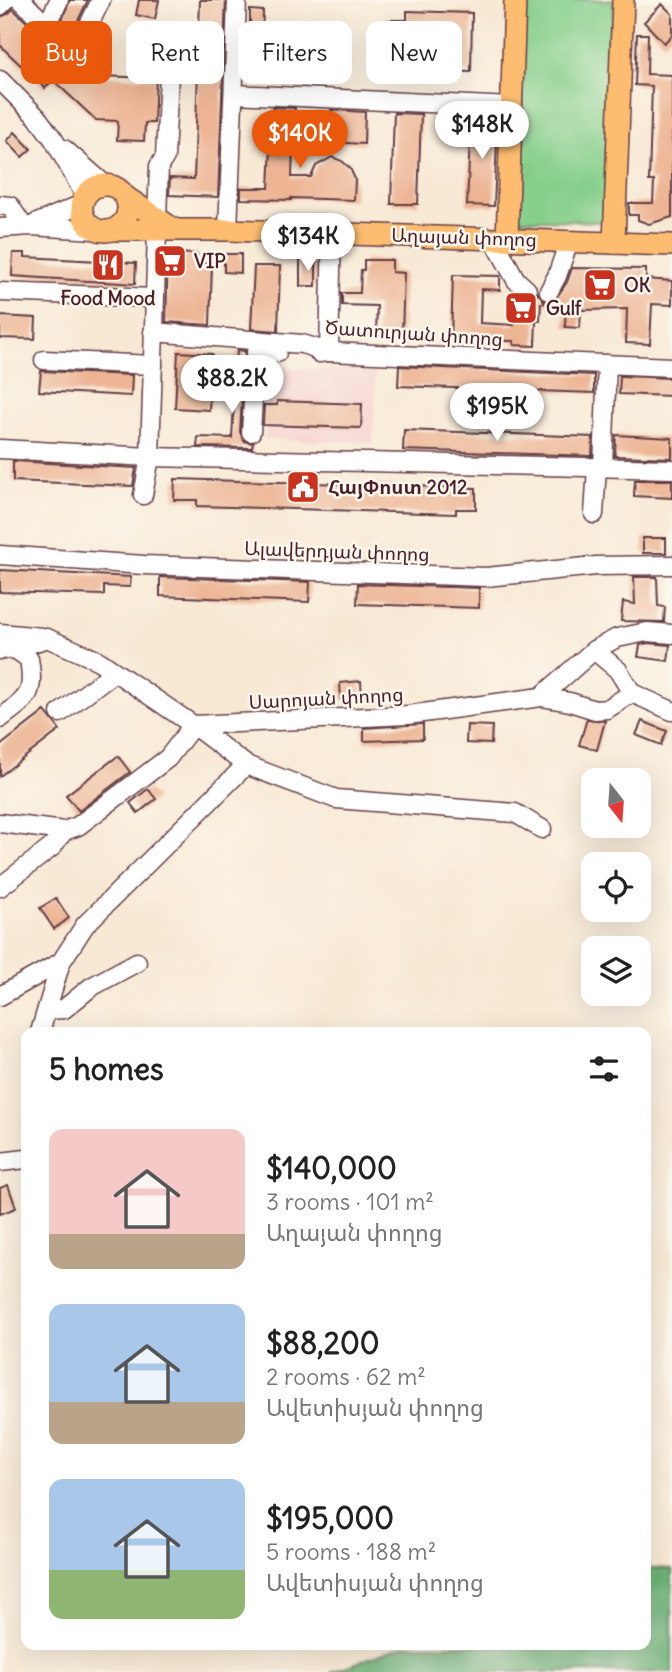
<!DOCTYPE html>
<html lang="en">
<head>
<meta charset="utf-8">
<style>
  body { margin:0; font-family:Delius,"Noto Sans Armenian",sans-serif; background:#f6f6f6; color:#222; height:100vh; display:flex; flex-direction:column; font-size:26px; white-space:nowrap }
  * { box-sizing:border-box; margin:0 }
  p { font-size:23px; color:#767676 }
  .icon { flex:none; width:38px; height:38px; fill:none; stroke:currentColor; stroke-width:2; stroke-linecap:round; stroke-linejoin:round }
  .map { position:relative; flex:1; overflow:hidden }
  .sheet { position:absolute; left:21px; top:1027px; width:630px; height:623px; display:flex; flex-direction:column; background:#fff; border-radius:14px; box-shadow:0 7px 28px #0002 }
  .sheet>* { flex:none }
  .banner { position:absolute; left:21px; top:21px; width:630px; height:63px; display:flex; gap:14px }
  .needle { width:46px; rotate:163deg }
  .fabs { position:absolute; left:581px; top:768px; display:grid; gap:14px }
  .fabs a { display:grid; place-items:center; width:70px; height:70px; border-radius:14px; background:#fff; box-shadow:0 7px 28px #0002; font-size:35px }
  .price { position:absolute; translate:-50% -60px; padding:0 16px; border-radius:24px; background:#fff; color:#222; font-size:23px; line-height:46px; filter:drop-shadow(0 2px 4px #0008) }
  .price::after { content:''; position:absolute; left:50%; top:42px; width:21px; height:16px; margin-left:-10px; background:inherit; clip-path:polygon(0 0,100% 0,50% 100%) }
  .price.active { background:#ea580c; color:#fff }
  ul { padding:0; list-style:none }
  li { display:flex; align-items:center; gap:21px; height:175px; padding:0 28px }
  li span { display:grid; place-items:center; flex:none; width:196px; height:140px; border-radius:14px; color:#555 }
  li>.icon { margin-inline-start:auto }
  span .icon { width:84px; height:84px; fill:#fffc; stroke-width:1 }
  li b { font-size:30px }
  h2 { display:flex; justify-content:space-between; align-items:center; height:84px; padding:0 28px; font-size:30px }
  .chip { padding:0 24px; border-radius:14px; background:#fff; box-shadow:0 7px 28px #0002; font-size:24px; line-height:63px }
  .chip.active { background:#ea580c; color:#fff }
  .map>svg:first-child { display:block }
  .built { fill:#f7d0ce }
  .green { fill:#86cf8b; stroke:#68775b; stroke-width:2 }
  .forest { fill:#6cb277; stroke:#5b6851; stroke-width:2 }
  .building { fill:#edb594 }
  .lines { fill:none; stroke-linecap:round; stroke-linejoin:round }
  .minor-casing { stroke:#643d44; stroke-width:21 }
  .major-casing { stroke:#643d44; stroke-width:24 }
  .minor { stroke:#fff; stroke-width:18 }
  .major { stroke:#fdbc70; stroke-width:21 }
  .labels { text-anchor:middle; stroke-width:5; stroke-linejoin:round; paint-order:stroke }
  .street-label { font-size:19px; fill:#4a1f2b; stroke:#fbf7ec }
  .poi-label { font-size:19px; font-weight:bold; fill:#4a1f2b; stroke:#fbf7ec; text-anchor:start }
</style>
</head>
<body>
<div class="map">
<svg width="672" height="1672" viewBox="0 0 672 1672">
  <rect width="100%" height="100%" fill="#fbf7ec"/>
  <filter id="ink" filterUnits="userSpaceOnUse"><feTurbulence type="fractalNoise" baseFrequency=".0143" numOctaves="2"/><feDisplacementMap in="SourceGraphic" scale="14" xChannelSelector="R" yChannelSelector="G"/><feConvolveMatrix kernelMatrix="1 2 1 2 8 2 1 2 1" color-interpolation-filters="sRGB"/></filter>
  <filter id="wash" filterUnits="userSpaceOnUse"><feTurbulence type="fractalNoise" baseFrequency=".00686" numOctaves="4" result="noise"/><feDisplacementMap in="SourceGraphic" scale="28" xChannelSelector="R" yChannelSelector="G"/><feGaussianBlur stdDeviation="1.57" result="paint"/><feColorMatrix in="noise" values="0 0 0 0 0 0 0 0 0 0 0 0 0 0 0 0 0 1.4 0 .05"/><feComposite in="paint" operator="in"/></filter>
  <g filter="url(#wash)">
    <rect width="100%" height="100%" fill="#f8e9d5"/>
    <path class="built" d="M268 367 376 371 373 443 265 439Z"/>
    <path class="green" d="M523 0H614L605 222 515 219Z"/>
    <path class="forest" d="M646 1568 672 1569V1672H331L405 1645H646Z"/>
    <g id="blocks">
      <g class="building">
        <path d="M70 0H88L75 27 62 20Z"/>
        <path d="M139 0H159L155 19 136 15Z"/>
        <path d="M200 0H226L218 197 169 195 170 178 194 179 199 44 174 42 176 27 199 29Z"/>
        <path d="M662 4 672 14V35L664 43 644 22Z"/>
        <path d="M13 9 34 29 25 38 62 75 82 55 98 70V76L156 78 154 123H145L144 141 117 140 118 121 96 120 53 80 45 88 9 54 0 45V17L8 14Z"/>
        <path d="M250 10 263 11 262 39H250Z"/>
        <path d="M407 11 472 13 471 72 405 70 406 60H386L387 20H407Z"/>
        <path d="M637 34H648L647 74 672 75V217L649 224 638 220V215H629V203H653L654 181H649L652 86 635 85Z"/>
        <path d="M273 107 295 108 293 141H289L293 142 292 177H311L316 166 332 157 342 161 350 168 355 179 354 200 291 198V200L241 199V188H269Z"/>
        <path d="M331 110 365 112 364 144 329 142Z"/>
        <path d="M394 113 421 114 418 204H391Z"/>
        <path d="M471 116 498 118 494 206 467 205Z"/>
        <path d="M15 132 31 149 22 157 7 141Z"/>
        <path d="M13 253H25V257L136 263 135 284 12 276Z"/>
        <path d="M168 253 197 254V263L212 264 210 325 166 322Z"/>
        <path d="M224 254H241V273L224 272Z"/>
        <rect x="300" y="259" width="16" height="27"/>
        <path d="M364 260H392V272L404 273 402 336 376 335 377 306 342 305V293H360L361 270H364Z"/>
        <path d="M254 266H280L278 331 251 329Z"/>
        <path d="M572 268 646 269V279L672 281V305L652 304 650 344 626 343 627 309 581 310 580 328 565 327 566 304 541 303 540 321H536L535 346 514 345V341L451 340 453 275 500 276V290L481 289 480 323 514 325 515 303 527 304V301L535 298 538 293 544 301H554L567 282Z"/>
        <path d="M0 316 36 318 35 339 0 338Z"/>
        <path d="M237 350 245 351 240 432 244 441 253 443 252 448 197 447 198 437 232 438Z"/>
        <path d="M178 352 212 354 209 410 175 408Z"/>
        <path d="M399 366 594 375V393L398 386Z"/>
        <path d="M41 371 132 375 131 396 39 391Z"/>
        <path d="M620 376 672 378V396L619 394Z"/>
        <path d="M277 401 362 404 361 428 263 425 264 405H277Z"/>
        <path d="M404 430 593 437 592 456 403 450Z"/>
        <path d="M616 435 672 438V458L615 456Z"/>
        <path d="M13 461 136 468 133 486 13 481Z"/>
        <path d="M175 479 476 488V509H456V514L197 506V500H174Z"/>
        <path d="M635 480H672V498L634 496Z"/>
        <rect x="643" y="538" width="23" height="15"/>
        <path d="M0 570 131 577 130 587 104 586V595L0 592Z"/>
        <path d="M160 577 310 582 309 602 160 596Z"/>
        <path d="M634 577H657L658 606 665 607 664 622 621 621 623 602 635 604Z"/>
        <path d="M358 584 479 588V608L357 604Z"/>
        <path d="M648 643 670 645 668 661 638 657 640 645Z"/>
        <path d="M361 681 362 699 341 700 340 683Z"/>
        <path d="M45 711 60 730 0 776V746Z"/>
        <path d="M587 719 605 721 597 750 579 745Z"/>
        <path d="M642 721 667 731 661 745 636 735Z"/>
        <path d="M423 724V739L364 741V728Z"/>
        <path d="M467 725 492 726 491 744 466 743Z"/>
        <path d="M118 756 130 772 79 811 66 795Z"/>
        <path d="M148 789 156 799 138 813 130 803Z"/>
        <path d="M56 898 69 918 54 929 40 908Z"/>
        <path d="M8 1185 16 1208 0 1214V1188Z"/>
      </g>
    </g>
  </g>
  <g filter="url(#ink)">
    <use href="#blocks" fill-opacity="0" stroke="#643d44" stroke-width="2"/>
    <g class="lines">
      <defs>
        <g id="minor">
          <path d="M21 0 47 26"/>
          <path d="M59 0 47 26 75 39 83 37 101 0"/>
          <path d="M0 6 6 0"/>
          <path d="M0 80 37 117 54 140 85 195"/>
          <path d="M234 94 512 107"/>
          <path d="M64 149 104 184"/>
          <path d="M0 205 10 206 23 226"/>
          <path d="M157 218 159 166 165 157 170 54"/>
          <path d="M35 224 82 204"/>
          <path d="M0 228 31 226 96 230"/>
          <path d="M228 230 237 0"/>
          <path d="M493 238 516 280 527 290"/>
          <path d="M549 291 557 276 569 241"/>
          <path d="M0 292 155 298"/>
          <path d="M153 332 302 344 329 352 672 367"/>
          <path d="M319 353 329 352 332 233"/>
          <path d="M44 360 153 365"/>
          <path d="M251 432 256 352 277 353"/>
          <path d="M0 449 150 457 672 469"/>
          <path d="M603 467 607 364"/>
          <path d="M143 495 150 457 157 231"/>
          <path d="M594 514 597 467"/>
          <path d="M0 555 144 565 486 577 596 566 672 565"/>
          <path d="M0 633 42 637"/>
          <path d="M0 650 15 649 47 638 99 661 193 725 246 765 336 799 515 813 542 829"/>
          <path d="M594 650 618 670 632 693 672 711"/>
          <path d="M541 697 570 702 595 710 607 709 632 693"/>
          <path d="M60 713 114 672"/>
          <path d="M0 719C28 697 35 696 29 659L15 649"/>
          <path d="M0 823 64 831 78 826 168 758 193 725 408 715 541 697 594 650 617 638 647 632 672 634"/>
          <path d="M0 887 52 847 64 831"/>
          <path d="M0 996 61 962"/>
          <path d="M47 1010 64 1009 91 987 137 962"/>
          <path d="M40 1032 61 962 85 925 246 765"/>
          <path d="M0 1162 26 1159"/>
        </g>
        <g id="major">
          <circle cx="105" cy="208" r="23"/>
          <path d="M127 198 172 228"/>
          <path d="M114 230H228L672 245"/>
          <path d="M507 239 515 0"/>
          <path d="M614 243 623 0"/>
        </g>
      </defs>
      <use href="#minor" class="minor-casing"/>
      <use href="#major" class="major-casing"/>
      <use href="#minor" class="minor"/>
      <use href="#major" class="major"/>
    </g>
  </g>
  <defs>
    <symbol id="supermarket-square" viewBox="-11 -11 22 22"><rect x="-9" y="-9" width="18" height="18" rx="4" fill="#c8321e" stroke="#fbf7ec"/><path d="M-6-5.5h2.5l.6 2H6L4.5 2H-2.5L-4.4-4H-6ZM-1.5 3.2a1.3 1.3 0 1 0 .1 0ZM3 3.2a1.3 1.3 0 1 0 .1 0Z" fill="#fff"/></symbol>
    <symbol id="restaurant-square" viewBox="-11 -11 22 22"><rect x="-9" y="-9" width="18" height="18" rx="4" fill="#c8321e" stroke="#fbf7ec"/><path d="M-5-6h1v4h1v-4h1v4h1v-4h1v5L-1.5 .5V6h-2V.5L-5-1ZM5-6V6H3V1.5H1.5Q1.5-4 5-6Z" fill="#fff"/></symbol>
    <symbol id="civic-square" viewBox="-11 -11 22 22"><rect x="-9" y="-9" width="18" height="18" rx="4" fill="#c8321e" stroke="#fbf7ec"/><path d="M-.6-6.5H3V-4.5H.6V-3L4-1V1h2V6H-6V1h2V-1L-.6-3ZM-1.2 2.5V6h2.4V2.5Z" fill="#fff"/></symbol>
  </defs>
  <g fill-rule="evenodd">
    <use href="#supermarket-square" x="151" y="242" width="38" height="38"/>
    <use href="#restaurant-square" x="89" y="246" width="38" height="38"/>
    <use href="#supermarket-square" x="581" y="266" width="38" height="38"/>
    <use href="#supermarket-square" x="502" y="289" width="38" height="38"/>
    <use href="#civic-square" x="284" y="468" width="38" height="38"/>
  </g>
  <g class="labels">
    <g class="street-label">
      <text transform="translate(464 237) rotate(2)" y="7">Աղայան փողոց</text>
      <text transform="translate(414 333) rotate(4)" y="7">Ծատուրյան փողոց</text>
      <text transform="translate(337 551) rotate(2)" y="7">Ալավերդյան փողոց</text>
      <text transform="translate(326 698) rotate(-3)" y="7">Սարոյան փողոց</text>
    </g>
    <g class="poi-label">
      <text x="194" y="268">VIP</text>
      <text x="624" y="292">OK</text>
      <text x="108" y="305" text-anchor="middle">Food Mood</text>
      <text x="546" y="315">Gulf</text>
      <text x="328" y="494">ՀայՓոստ 2012</text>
    </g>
  </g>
</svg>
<div class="fabs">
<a><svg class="needle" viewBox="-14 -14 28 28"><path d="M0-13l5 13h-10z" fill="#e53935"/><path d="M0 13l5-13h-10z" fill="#767676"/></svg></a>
<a><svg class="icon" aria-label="locate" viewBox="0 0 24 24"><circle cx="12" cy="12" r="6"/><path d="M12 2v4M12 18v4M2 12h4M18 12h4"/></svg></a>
<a><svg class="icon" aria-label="layers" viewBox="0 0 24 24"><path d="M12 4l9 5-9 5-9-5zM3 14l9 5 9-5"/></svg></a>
</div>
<b class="price" style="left:482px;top:161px">$148K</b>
<b class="price active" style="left:300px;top:170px">$140K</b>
<b class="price" style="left:308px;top:273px">$134K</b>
<b class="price" style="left:232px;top:415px">$88.2K</b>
<b class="price" style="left:497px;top:443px">$195K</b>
<div class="banner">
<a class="chip active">Buy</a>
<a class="chip">Rent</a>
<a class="chip">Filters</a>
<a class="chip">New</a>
</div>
<section class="sheet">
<h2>5 homes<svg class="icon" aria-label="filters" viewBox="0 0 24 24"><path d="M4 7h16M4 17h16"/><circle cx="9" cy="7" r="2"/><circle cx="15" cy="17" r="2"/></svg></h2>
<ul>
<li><span style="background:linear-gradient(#f6c9c9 75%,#b9a48a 0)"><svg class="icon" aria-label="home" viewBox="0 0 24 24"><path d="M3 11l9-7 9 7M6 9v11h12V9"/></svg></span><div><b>$140,000</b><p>3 rooms · 101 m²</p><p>Աղայան փողոց</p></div></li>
<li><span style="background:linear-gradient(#a9c7e8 70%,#b9a48a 0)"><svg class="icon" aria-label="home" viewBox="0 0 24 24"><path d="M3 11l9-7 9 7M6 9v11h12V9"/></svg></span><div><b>$88,200</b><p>2 rooms · 62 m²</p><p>Ավետիսյան փողոց</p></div></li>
<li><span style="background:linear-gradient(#a9c7e8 65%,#8fb573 0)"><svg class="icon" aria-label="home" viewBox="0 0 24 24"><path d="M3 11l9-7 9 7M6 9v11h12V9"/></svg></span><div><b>$195,000</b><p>5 rooms · 188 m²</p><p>Ավետիսյան փողոց</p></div></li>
</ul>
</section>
</div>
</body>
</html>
